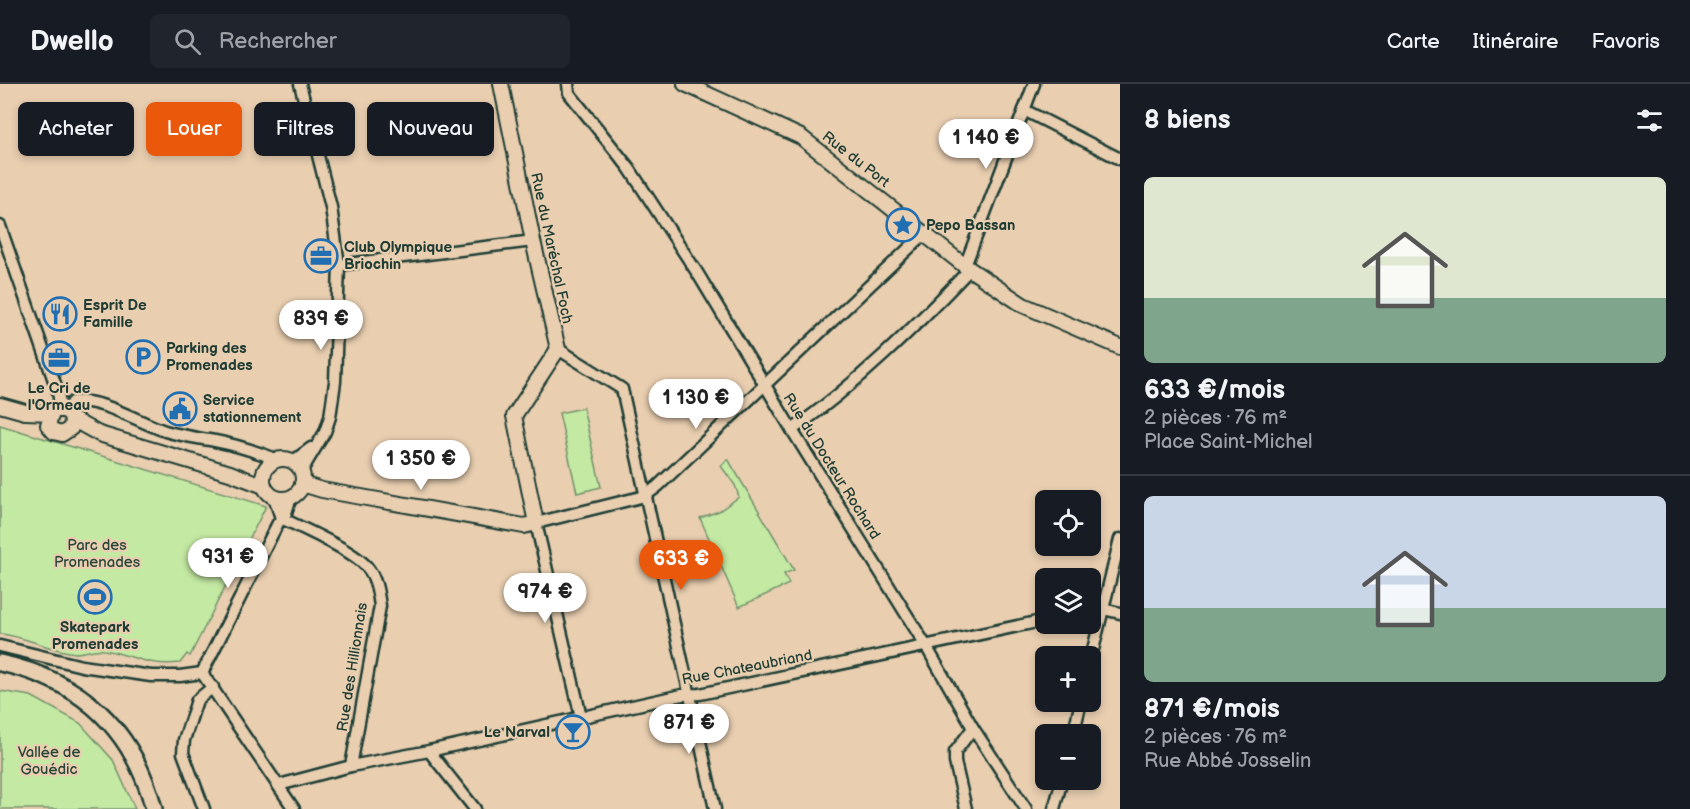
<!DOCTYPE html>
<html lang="fr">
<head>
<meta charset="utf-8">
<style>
  body { margin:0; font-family:"Balsamiq Sans",sans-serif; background:#20242c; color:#f1f3f6; height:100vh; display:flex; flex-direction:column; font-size:22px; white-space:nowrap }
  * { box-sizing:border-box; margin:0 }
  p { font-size:20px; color:#9ea1a6 }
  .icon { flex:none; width:33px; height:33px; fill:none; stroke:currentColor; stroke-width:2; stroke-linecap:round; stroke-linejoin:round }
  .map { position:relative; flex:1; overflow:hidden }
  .drawer { display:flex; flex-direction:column; background:#171b24; width:570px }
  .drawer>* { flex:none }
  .top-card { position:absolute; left:18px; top:18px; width:570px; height:54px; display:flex; gap:12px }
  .tools { position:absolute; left:1035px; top:406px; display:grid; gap:12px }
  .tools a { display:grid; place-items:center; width:66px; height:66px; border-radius:9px; background:#171b24; box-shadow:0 3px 9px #0003; font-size:30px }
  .price { position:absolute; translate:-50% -51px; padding:0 14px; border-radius:21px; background:#fff; color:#222; font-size:20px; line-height:39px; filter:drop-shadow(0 2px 3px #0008) }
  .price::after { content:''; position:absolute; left:50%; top:36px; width:18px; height:14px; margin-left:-9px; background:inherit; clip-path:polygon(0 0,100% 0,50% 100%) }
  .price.selected { background:#ea580c; color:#fff }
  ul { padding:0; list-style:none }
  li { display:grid; align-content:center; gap:12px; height:318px; padding:0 24px }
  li+li { border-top:2px solid #363941 }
  li span { display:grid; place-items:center; height:186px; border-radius:9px; color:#555 }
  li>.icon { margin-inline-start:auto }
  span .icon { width:108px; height:108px; fill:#fffc; stroke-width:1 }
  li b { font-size:26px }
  h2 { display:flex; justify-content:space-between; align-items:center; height:72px; padding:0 24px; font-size:26px }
  .pill { padding:0 21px; border-radius:9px; background:#171b24; box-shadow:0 3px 9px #0003; font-size:21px; line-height:54px }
  .pill.selected { background:#ea580c; color:#fff }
  header { display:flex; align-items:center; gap:36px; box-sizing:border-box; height:84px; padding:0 30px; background:#171b24; border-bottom:2px solid #363941 }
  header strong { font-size:28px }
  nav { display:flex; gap:33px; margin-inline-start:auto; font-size:21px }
  .search { width:420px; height:54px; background:#20242c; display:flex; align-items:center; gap:15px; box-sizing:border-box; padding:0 21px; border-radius:9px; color:#9ea1a6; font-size:22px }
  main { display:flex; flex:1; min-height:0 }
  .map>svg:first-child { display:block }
  .green { fill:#c4e9a3; stroke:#72936c; stroke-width:1.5 }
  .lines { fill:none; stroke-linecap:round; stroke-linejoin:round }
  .minor-casing { stroke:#1f3d34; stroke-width:15 }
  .tertiary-casing { stroke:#1f3d34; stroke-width:18 }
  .secondary-casing { stroke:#1f3d34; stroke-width:20 }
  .minor { stroke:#e9ceb0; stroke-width:10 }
  .tertiary { stroke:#e9ceb0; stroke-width:14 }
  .secondary { stroke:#e9ceb0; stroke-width:15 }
  .labels { text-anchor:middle; stroke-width:4.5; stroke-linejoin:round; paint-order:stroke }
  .street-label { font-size:15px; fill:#1f3d34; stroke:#e9ceb0 }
  .poi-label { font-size:15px; font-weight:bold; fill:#1f3d34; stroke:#e9ceb0; text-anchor:start }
  .park-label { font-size:15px; fill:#27463a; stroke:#e9ceb0 }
</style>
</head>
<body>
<header>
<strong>Dwello</strong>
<div class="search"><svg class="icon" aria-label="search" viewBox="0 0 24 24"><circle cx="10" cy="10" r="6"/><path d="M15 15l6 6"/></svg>Rechercher</div>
<nav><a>Carte</a><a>Itinéraire</a><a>Favoris</a></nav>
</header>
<main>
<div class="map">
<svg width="1120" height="725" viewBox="0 0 1120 725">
  <rect width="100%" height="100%" fill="#e9ceb0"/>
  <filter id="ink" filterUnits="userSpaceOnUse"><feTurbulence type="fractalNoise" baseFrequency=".0167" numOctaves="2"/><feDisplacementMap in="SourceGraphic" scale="12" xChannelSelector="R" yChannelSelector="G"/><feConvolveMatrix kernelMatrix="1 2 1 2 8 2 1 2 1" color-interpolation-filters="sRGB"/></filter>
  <g filter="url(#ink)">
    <g class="green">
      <path d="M583 324 601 403 577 409 559 329Z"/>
      <path d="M0 341 266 422 190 572 187 570 180 579C148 583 133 571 104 566 95 564 85 569 76 569 50 567 26 552 0 550Z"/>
      <path d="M728 375 794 486 784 490 789 500 739 523 700 434 719 427 739 413 735 401 721 382Z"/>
      <path d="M0 607 31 612 80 639 113 676 135 725H0Z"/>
    </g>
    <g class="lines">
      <defs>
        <g id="minor">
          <path d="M300 0 331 123 339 181 335 298 330 333 325 348 301 388"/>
          <path d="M568 0 569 9 629 84 698 190 792 346 926 562 973 644 1026 725"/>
          <path d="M1024 26 1120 75"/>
          <path d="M0 142 58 308 61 326"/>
          <path d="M339 181 533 157"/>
          <path d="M965 182 1034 0"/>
          <path d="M558 265 622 305 715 725"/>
          <path d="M66 327 73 318C102 314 138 338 165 347 182 352 198 354 215 357 236 361 258 368 278 376"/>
          <path d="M792 346C857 300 915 243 970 185"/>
          <path d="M292 378 311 364"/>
          <path d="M274 413 281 434"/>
          <path d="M281 434C302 444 352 466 366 482 376 493 378 508 380 522L351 682"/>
          <path d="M1090 527 1103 525 1120 529"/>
          <path d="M0 562 82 582 151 592H180L202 589"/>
          <path d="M1090 578 1120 455"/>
          <path d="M202 589 278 439 286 429 291 413"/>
          <path d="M202 589 294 725"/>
          <path d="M581 633 536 439 645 412 658 402 924 150"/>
          <path d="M1073 651 1081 618"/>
          <path d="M429 667 475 725"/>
          <path d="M279 701 351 682 429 667 682 611 700 610 1046 536"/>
          <path d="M204 725 183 669 184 656 197 616 213 603"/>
          <path d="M966 725 955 678V668L973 644"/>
          <path d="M1054 725 1062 696"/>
        </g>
        <g id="tertiary">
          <path d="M685 0 801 53 965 182 1023 221 1120 263"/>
          <path d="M0 321 25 328 52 329"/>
          <path d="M72 335 71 344 62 350 54 348 48 341 52 329 56 326H64L69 329 72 335 99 350 230 389 264 402"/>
          <circle cx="283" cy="395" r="20"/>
          <path d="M302 400 322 406 524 442 536 439 514 332 558 265 533 157 501 0"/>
        </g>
        <path id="secondary" d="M0 579C81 596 133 645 154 725"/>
      </defs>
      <use href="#minor" class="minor-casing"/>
      <use href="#tertiary" class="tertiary-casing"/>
      <use href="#secondary" class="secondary-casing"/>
      <use href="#minor" class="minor"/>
      <use href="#tertiary" class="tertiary"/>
      <use href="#secondary" class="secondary"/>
    </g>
  </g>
  <defs>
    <symbol id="sight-ring" viewBox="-11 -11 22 22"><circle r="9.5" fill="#e9ceb0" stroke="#1f6fb2" stroke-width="1.5"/><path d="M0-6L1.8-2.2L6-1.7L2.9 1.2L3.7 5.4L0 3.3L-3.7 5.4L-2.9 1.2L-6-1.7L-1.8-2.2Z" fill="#1f6fb2"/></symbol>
    <symbol id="office-ring" viewBox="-11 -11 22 22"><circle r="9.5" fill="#e9ceb0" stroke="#1f6fb2" stroke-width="1.5"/><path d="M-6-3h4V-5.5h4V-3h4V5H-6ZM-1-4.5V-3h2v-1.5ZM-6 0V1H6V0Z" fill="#1f6fb2"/></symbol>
    <symbol id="restaurant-ring" viewBox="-11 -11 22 22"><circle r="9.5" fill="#e9ceb0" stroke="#1f6fb2" stroke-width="1.5"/><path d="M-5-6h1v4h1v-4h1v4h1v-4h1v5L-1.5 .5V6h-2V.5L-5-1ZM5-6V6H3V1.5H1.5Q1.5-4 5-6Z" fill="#1f6fb2"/></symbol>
    <symbol id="parking-ring" viewBox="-11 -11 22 22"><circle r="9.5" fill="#e9ceb0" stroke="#1f6fb2" stroke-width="1.5"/><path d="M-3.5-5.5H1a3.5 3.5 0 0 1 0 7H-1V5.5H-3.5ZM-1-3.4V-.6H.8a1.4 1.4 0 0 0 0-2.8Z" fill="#1f6fb2"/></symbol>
    <symbol id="civic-ring" viewBox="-11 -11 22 22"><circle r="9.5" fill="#e9ceb0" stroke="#1f6fb2" stroke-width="1.5"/><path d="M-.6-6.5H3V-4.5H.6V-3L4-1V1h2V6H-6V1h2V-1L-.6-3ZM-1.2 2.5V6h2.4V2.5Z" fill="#1f6fb2"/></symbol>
    <symbol id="stadium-ring" viewBox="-11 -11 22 22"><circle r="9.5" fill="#e9ceb0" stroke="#1f6fb2" stroke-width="1.5"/><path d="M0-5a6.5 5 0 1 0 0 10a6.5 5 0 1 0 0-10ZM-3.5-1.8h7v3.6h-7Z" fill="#1f6fb2"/></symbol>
    <symbol id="bar-ring" viewBox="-11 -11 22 22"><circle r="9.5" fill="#e9ceb0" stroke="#1f6fb2" stroke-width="1.5"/><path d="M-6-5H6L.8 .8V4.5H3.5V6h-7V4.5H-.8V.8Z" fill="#1f6fb2"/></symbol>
  </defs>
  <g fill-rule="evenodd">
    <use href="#sight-ring" x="884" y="122" width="38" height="38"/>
    <use href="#office-ring" x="302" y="153" width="38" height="38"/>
    <use href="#restaurant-ring" x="41" y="211" width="38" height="38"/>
    <use href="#parking-ring" x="124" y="254" width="38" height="38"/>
    <use href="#office-ring" x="40" y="255" width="38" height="38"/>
    <use href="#civic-ring" x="161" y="306" width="38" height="38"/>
    <use href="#stadium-ring" x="76" y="494" width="38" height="38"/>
    <use href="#bar-ring" x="554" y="629" width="38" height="38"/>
  </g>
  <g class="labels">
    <g class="street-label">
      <text transform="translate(856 75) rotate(38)" y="5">Rue du Port</text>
      <text transform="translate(552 164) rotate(78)" y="5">Rue du Maréchal Foch</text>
      <text transform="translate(832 382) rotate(58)" y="5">Rue du Docteur Rochard</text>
      <text transform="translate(352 583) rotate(-81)" y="5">Rue des Hillionnais</text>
      <text transform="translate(747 583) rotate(-11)" y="5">Rue Chateaubriand</text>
    </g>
    <g class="poi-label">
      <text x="926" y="146">Pepo Bassan</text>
      <text x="344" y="168">Club Olympique<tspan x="344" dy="17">Briochin</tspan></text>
      <text x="83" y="226">Esprit De<tspan x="83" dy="17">Famille</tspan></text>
      <text x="166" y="269">Parking des<tspan x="166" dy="17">Promenades</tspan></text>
      <text x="59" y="309" text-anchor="middle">Le Cri de<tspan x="59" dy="17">l'Ormeau</tspan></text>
      <text x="203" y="321">Service<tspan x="203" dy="17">stationnement</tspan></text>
      <text x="95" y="548" text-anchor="middle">Skatepark<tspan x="95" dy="17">Promenades</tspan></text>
      <text x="550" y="653" text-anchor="end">Le Narval</text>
    </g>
    <g class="park-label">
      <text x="97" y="466">Parc des<tspan x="97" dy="17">Promenades</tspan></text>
      <text x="49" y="673">Vallée de<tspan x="49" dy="17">Gouédic</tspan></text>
    </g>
  </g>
</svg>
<div class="tools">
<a><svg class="icon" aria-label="locate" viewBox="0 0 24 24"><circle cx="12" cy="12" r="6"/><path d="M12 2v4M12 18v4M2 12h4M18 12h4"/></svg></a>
<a><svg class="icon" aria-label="layers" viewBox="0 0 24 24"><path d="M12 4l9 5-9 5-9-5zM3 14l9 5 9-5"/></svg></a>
<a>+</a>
<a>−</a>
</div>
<b class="price" style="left:986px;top:86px">1 140 €</b>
<b class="price" style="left:321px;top:267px">839 €</b>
<b class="price" style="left:696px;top:346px">1 130 €</b>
<b class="price" style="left:421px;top:407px">1 350 €</b>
<b class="price" style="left:228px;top:505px">931 €</b>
<b class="price selected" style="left:681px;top:507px">633 €</b>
<b class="price" style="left:545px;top:540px">974 €</b>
<b class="price" style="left:689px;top:671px">871 €</b>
<div class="top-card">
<a class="pill">Acheter</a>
<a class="pill selected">Louer</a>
<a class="pill">Filtres</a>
<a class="pill">Nouveau</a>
</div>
</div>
<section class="drawer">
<h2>8 biens<svg class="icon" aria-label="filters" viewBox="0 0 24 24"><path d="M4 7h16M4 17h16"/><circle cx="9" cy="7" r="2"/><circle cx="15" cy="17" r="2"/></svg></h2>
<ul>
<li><span style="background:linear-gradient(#dfe7d0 65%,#7fa58c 0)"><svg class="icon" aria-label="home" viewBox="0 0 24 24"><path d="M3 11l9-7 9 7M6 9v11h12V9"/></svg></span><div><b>633 €/mois</b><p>2 pièces · 76 m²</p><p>Place Saint-Michel</p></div></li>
<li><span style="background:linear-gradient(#c9d6e8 60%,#7fa58c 0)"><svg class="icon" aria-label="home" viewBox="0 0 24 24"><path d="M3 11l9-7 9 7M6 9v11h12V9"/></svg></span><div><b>871 €/mois</b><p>2 pièces · 76 m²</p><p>Rue Abbé Josselin</p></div></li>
</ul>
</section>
</main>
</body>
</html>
